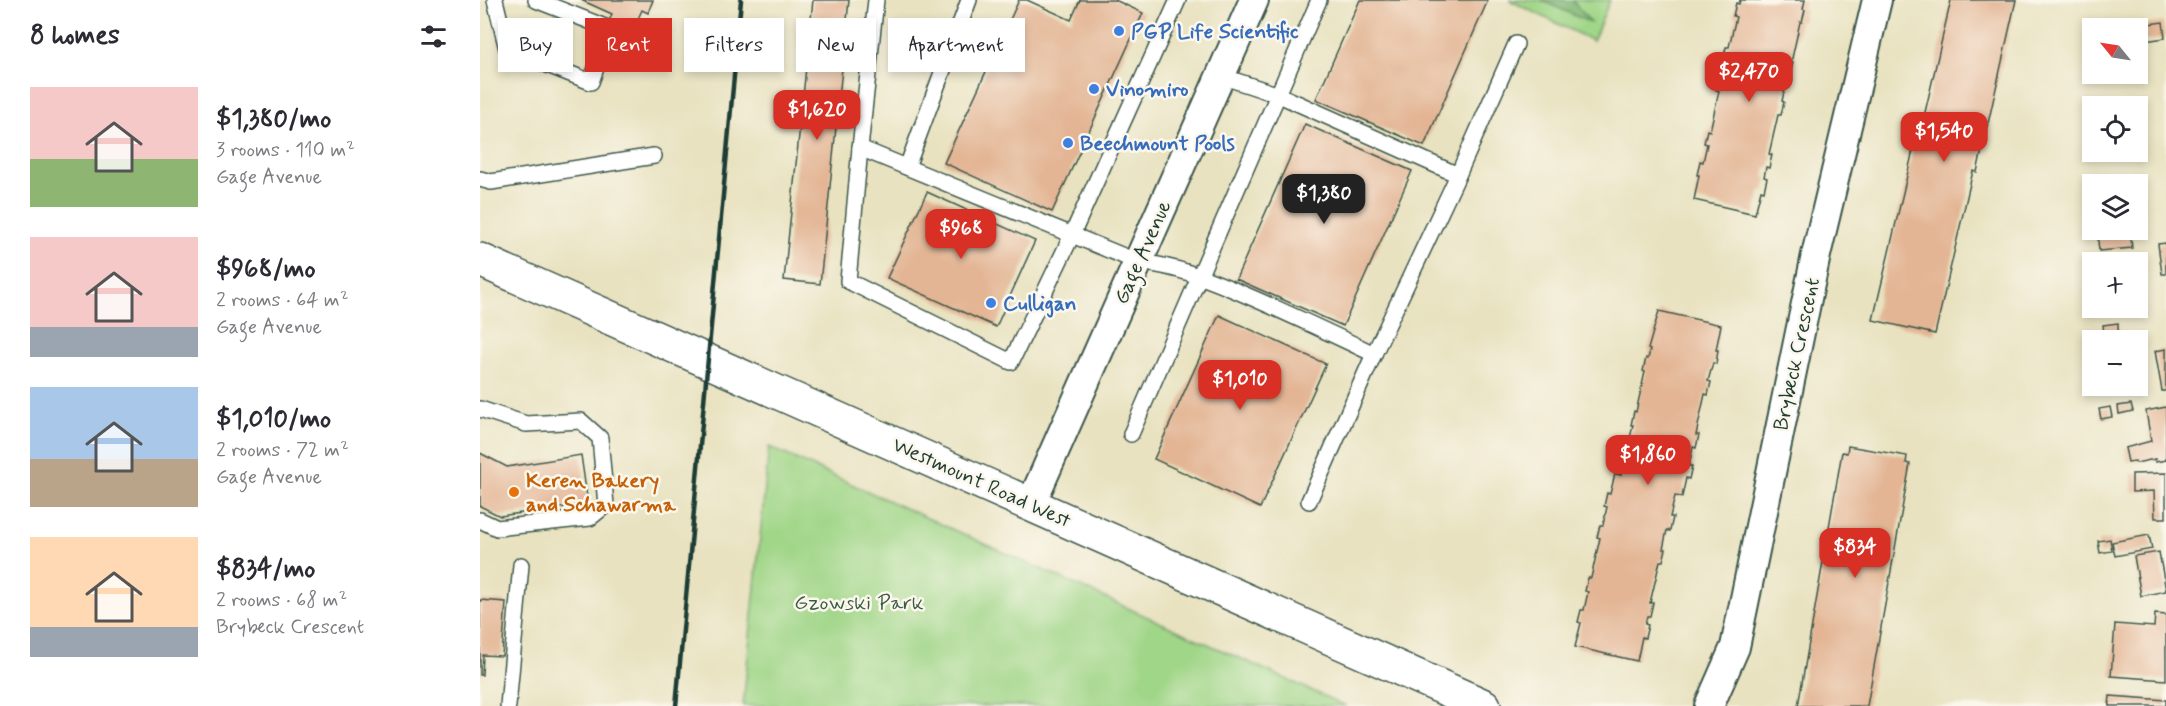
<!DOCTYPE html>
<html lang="en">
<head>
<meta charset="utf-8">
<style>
  body { margin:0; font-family:Mynerve,sans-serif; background:#f7f7f7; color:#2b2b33; height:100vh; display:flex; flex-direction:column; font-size:22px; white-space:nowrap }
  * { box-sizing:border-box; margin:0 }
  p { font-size:20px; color:#7c7c81 }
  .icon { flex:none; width:33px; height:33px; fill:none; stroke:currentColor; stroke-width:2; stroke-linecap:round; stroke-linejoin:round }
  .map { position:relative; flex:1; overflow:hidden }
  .sheet { display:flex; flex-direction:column; background:#fff; width:480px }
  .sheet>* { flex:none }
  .guide { position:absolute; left:18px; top:18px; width:570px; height:54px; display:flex; gap:12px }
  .needle { width:39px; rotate:300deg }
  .controls { position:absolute; left:1602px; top:18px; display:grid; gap:12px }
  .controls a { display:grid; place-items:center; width:66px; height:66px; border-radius:0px; background:#fff; box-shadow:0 3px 9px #0003; font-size:30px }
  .price { position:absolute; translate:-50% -51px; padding:0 14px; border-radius:12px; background:#d93025; color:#fff; font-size:20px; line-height:39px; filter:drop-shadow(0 2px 3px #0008) }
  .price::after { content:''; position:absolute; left:50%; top:36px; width:18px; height:14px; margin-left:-9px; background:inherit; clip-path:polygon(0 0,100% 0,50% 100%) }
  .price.current { background:#222; color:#fff }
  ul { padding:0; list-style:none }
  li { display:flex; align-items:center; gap:18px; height:150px; padding:0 30px }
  li span { display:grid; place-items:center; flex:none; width:168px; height:120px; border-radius:0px; color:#555 }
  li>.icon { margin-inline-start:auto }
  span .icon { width:72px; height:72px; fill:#fffc; stroke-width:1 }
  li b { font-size:26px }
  h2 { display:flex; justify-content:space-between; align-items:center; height:72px; padding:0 30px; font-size:26px }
  .tag { padding:0 21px; border-radius:0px; background:#fff; box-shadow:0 3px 9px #0003; font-size:21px; line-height:54px }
  .tag.current { background:#d93025; color:#fff }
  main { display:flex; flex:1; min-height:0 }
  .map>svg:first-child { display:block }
  .green { fill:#a0d688; stroke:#608a5e; stroke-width:1.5 }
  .forest { fill:#80b774; stroke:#507a54; stroke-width:1.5 }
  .building { fill:#e3b594 }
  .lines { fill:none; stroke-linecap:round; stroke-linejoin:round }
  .service-casing { stroke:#3d5649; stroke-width:18 }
  .minor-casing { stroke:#3d5649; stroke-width:32 }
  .secondary-casing { stroke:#3d5649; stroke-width:36 }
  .service { stroke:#fff; stroke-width:15 }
  .minor { stroke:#fff; stroke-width:28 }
  .secondary { stroke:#fff; stroke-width:33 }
  .rail { stroke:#1f3d34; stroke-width:4.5 }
  .shop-dot { fill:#3f7fe0; stroke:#fbf7ec; stroke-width:2 }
  .food-dot { fill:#e8710a; stroke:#fbf7ec; stroke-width:2 }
  .labels { text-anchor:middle; stroke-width:5; stroke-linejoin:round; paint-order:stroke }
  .shop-label { font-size:21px; font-weight:bold; fill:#366cbe; stroke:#fbf7ec; text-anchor:start }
  .street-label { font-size:21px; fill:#1f3d34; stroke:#fbf7ec }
  .food-label { font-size:21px; font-weight:bold; fill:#c56008; stroke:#fbf7ec; text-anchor:start }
  .park-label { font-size:21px; fill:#395c45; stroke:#fbf7ec }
</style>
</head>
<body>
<main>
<section class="sheet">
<h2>8 homes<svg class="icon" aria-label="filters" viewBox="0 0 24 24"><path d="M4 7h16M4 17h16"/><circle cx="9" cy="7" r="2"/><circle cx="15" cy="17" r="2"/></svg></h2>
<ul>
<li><span style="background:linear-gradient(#f6c9c9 60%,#8fb573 0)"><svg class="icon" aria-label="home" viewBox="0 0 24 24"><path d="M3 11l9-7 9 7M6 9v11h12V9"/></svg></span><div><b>$1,380/mo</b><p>3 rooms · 110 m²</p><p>Gage Avenue</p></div></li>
<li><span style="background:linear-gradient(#f6c9c9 75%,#9aa5b1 0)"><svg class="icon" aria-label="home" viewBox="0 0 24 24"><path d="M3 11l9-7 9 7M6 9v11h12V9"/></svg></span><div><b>$968/mo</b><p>2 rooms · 64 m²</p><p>Gage Avenue</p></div></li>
<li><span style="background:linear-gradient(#a9c7e8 60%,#b9a48a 0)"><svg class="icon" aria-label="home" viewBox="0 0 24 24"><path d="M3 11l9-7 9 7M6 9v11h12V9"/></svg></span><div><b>$1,010/mo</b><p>2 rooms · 72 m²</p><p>Gage Avenue</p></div></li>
<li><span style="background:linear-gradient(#ffd9b3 75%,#9aa5b1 0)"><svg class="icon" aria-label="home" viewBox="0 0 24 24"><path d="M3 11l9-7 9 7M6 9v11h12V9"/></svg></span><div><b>$834/mo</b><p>2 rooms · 68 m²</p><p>Brybeck Crescent</p></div></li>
</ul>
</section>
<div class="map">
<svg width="1686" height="706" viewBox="0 0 1686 706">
  <rect width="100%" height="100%" fill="#fbf7ec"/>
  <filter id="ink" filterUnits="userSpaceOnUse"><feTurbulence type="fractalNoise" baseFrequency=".0167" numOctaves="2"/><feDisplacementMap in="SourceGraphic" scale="12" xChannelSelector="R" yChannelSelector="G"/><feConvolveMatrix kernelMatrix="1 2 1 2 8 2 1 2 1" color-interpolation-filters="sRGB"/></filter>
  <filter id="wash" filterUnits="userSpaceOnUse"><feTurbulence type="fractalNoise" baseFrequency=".008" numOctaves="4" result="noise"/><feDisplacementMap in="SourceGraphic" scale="24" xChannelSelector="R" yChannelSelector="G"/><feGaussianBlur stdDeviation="1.35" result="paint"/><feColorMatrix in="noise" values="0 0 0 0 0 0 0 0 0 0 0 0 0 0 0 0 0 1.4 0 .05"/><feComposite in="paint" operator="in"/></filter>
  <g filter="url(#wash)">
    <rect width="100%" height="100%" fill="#e8e2c0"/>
    <g class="green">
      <path d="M1029 0H1130L1113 41Z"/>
      <path d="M289 447 866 706H263Z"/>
    </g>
    <path class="forest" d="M1061 0H1092L1111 23Z"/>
    <g id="blocks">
      <g class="building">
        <path d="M101 0H173L168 13 162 10 151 34 128 24 132 14Z"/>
        <path d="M333 0H369L340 284 304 280Z"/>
        <path d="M539 0H547L591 20 600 0H635L663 13 572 212 464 163Z"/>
        <path d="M880 0H1008L944 146 836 99Z"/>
        <path d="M1260 0H1325L1323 9 1325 10 1322 22H1320L1311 63H1313L1310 75 1308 74 1302 101 1304 102 1301 115H1298L1289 154 1292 155 1289 168 1286 167 1284 177 1287 178 1284 191 1281 190 1275 214 1214 200 1219 175H1217L1220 161 1223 162 1227 144 1224 143 1227 130 1230 131 1239 91 1236 90 1239 78 1241 79 1245 61 1243 60 1246 47H1249L1256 17 1253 16 1256 3 1259 4Z"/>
        <path d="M1471 0H1536L1497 172 1493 171 1455 334 1393 320 1434 146 1437 147Z"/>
        <path d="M1683 22 1685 38 1658 42V28H1655L1654 26Z"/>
        <path d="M825 124 932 171 863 326 756 279Z"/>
        <path d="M447 192 555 241 516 327 407 278Z"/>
        <path d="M1617 230H1650L1652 248 1619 251Z"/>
        <path d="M1686 243V274H1682L1678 244Z"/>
        <path d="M1658 284H1660L1663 304 1658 305Z"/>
        <path d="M1179 311 1241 325 1236 350H1238L1236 364 1233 363 1228 381 1231 382 1228 395 1225 394 1216 435H1219L1216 448 1213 447 1209 466H1212L1209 479 1206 478 1202 497 1195 496 1190 517H1193L1190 531 1187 530 1183 549H1186L1183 561H1180L1170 603H1173L1170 616H1167L1165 624 1168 625 1165 638 1162 637 1157 661 1095 647 1101 623 1098 622 1101 610H1104L1108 592 1105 591 1108 578H1111L1120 538 1117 537 1120 525H1123L1127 507 1124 506 1127 493 1130 494 1135 474 1141 475 1146 455H1143L1147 442 1149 443 1153 425H1151L1154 411 1156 412 1165 372 1163 371 1166 358 1168 359 1170 350 1168 349Z"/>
        <path d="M739 315 846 364 780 508 674 459Z"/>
        <path d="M1638 323V332L1624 334 1623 325Z"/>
        <path d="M1686 349V391H1682L1675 351Z"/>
        <path d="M1651 404 1653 411 1639 414 1638 406Z"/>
        <path d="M1630 407 1632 417 1621 419 1619 409Z"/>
        <path d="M1686 407V460L1675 462V459L1656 463 1655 461 1648 462 1645 448 1671 441 1666 411Z"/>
        <path d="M1368 446 1427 456 1426 463 1430 464 1387 706H1318L1362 452 1367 453Z"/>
        <path d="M0 453 27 467 101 455 108 504 20 516 0 506Z"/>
        <path d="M1686 473V518H1675L1674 491 1652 492V474Z"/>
        <path d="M1669 535 1672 549 1635 556 1632 542Z"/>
        <path d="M1630 539 1632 551 1620 553 1618 541Z"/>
        <path d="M1679 552 1686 591 1661 596 1654 556Z"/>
        <path d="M0 600 26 602 22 656 3 655 2 675H0Z"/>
        <path d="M1675 614 1686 615V680L1631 676 1635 624 1674 627Z"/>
        <path d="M1630 696 1686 700V706H1629Z"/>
      </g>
    </g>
  </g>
  <g filter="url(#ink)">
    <use href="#blocks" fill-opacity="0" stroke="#3d5649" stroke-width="1.5"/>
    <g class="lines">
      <defs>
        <g id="service">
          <path d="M15 0 27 49 111 82 130 29 56 0"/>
          <path d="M396 0 380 148 658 262C697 266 732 280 768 296 810 314 852 334 894 354L829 501"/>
          <path d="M741 76 799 95 978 175"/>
          <path d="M380 148 368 281 531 362 592 235 698 0"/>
          <path d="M427 167 489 0"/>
          <path d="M0 179 11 182 174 156"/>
          <path d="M894 354 978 175 1036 44"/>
          <path d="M0 409 46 424 101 421 120 438 126 505 110 518 17 528 0 520"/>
          <path d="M651 434 839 0"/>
          <path d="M28 706 41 565"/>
        </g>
        <g id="minor">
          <path d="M551 504 774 0"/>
          <path d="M1229 706 1255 647 1336 255 1397 0"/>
        </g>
        <path id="secondary" d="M0 260 1004 706"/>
      </defs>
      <use href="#service" class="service-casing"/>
      <use href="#minor" class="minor-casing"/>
      <use href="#secondary" class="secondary-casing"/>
      <use href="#service" class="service"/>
      <use href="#minor" class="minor"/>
      <use href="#secondary" class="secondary"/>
      <path class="rail" d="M196 706 261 0"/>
    </g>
  </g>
  <g class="shop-dot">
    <circle cx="639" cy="31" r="6"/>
    <circle cx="614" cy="89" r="6"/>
    <circle cx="588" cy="143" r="6"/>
    <circle cx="511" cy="303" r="6"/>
  </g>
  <circle class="food-dot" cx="34" cy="492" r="6"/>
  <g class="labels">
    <g class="shop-label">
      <text x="651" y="38">PGP Life Scientific</text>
      <text x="626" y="96">Vinomiro</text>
      <text x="600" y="150">Beechmount Pools</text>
      <text x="523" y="310">Culligan</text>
    </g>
    <g class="street-label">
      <text transform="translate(662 252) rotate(-66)" y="7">Gage Avenue</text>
      <text transform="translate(1316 354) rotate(-78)" y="7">Brybeck Crescent</text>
      <text transform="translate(502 482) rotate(24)" y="7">Westmount Road West</text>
    </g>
    <g class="food-label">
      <text x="46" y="487">Keren Bakery<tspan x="46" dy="24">and Schawarma</tspan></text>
    </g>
    <g class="park-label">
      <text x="379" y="609">Gzowski Park</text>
    </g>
  </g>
</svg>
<div class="controls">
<a><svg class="needle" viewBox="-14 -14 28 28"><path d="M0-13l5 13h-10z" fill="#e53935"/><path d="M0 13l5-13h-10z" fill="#7c7c81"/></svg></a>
<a><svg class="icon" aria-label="locate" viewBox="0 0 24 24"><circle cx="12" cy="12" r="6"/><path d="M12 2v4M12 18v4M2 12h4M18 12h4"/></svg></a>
<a><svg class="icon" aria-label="layers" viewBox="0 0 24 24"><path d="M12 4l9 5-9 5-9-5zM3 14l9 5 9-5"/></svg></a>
<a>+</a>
<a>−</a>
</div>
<b class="price" style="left:1269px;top:103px">$2,470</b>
<b class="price" style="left:337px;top:141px">$1,620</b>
<b class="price" style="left:1464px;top:163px">$1,540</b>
<b class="price current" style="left:844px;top:225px">$1,380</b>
<b class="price" style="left:481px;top:260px">$968</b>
<b class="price" style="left:760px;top:411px">$1,010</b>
<b class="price" style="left:1168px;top:486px">$1,860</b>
<b class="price" style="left:1375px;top:579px">$834</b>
<div class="guide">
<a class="tag">Buy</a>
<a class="tag current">Rent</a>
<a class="tag">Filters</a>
<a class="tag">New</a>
<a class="tag">Apartment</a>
</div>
</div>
</main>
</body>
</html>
